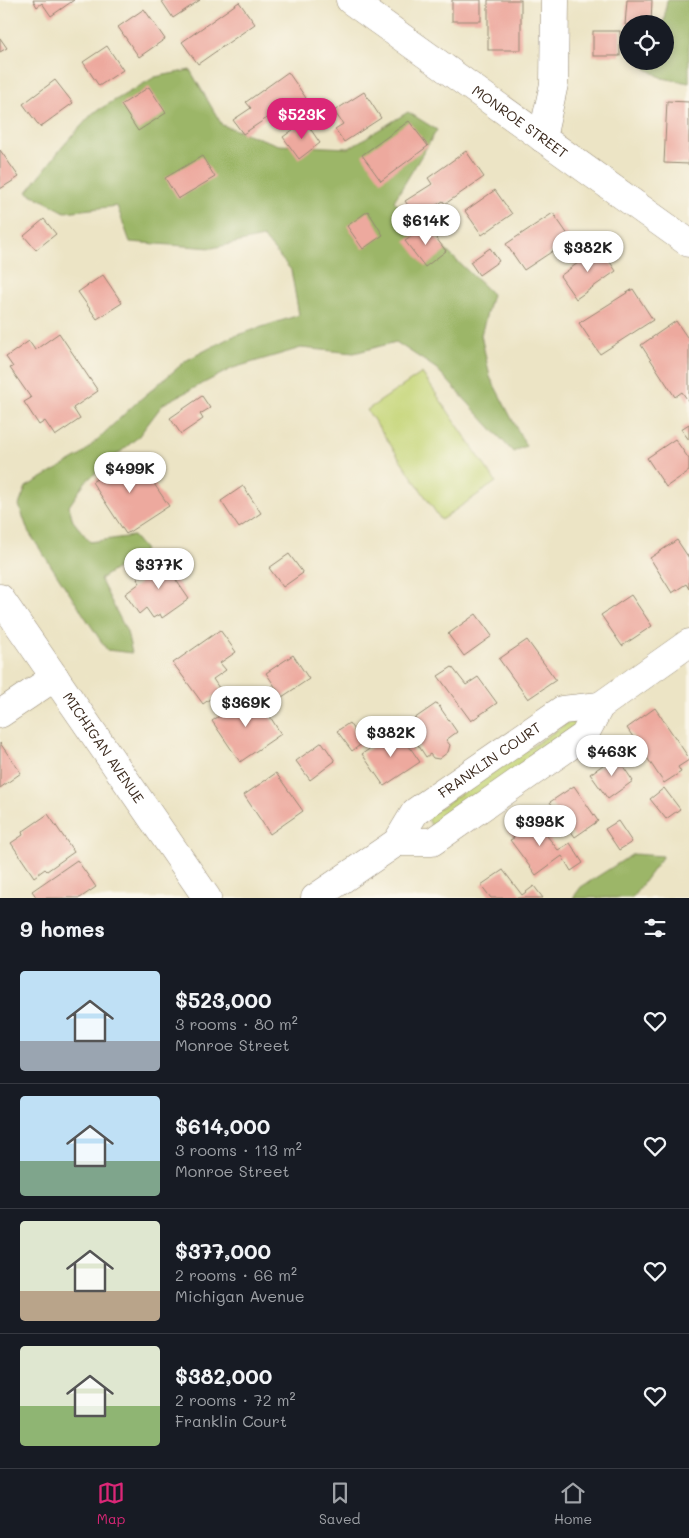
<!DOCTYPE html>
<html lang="en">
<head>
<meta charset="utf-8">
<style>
  body { margin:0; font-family:Mali,sans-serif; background:#242831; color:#f1f3f6; height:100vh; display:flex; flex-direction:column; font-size:19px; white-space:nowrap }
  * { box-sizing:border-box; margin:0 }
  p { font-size:16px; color:#9ea1a6 }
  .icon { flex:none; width:28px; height:28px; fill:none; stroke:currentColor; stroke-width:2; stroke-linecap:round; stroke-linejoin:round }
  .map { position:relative; height:898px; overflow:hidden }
  .drawer { display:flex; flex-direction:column; background:#171b24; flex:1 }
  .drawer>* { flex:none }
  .fabs { position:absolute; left:619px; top:15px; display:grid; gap:10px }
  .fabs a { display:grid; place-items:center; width:55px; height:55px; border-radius:50%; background:#171b24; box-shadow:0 2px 8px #0003; font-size:25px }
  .price { position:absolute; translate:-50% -42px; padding:0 11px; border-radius:18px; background:#fff; color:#222; font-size:16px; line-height:32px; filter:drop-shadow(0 1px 2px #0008) }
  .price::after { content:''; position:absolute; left:50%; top:30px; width:15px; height:11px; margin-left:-8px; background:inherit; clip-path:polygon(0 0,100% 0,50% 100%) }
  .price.selected { background:#db2777; color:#fff }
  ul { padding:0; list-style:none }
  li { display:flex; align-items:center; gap:15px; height:125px; padding:0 20px }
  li+li { border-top:1px solid #363941 }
  li span { display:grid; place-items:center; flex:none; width:140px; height:100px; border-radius:5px; color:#555 }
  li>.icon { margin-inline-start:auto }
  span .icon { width:60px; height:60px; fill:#fffc; stroke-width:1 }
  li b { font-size:21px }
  h2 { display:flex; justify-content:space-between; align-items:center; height:60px; padding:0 20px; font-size:21px }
  .dock { display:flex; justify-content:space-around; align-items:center; height:70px; border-top:1px solid #363941; background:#171b24; font-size:14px; color:#9ea1a6 }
  .dock a { display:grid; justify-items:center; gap:2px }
  .dock .selected { color:#db2777 }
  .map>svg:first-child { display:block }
  .green { fill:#c5d577; stroke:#80804a }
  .forest { fill:#9cb668; stroke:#6c7043 }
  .building { fill:#eda99e }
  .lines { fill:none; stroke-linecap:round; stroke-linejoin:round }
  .minor-casing { stroke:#948772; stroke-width:29 }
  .secondary-casing { stroke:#948772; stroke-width:29 }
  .minor { stroke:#fff; stroke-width:28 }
  .secondary { stroke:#fff; stroke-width:28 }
  .labels { text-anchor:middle; stroke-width:4.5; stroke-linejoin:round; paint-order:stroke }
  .street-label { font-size:14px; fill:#3b2a1e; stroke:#fbf7ec }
</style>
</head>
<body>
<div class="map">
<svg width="689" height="898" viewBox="0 0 689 898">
  <rect width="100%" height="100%" fill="#fbf7ec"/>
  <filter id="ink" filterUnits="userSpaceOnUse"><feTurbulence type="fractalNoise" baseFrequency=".02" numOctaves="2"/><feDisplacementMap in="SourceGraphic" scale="10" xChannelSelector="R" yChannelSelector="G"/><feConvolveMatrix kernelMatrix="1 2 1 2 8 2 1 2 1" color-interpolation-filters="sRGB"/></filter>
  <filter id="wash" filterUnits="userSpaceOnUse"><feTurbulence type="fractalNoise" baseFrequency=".0096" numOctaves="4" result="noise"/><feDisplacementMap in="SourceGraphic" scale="20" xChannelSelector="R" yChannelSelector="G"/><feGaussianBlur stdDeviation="1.12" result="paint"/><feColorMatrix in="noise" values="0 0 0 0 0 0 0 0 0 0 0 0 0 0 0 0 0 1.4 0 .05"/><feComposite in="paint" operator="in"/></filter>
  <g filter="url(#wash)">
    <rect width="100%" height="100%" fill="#ece4c5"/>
    <g class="green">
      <path d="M422 373 496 482 441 520 367 410Z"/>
      <path d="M569 722 577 723 578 726 432 827 428 818 432 813Z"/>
    </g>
    <g class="forest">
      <path d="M667 0H689V83L662 78 639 64 640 61H665V24H662L664 21Z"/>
      <path d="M190 70 222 125 279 145 349 148 408 112 437 130 394 201 492 294 481 335 490 377 526 446 513 452 437 369 396 342 354 353 301 348 233 368 163 404 138 437 86 481 69 506 73 521 90 542 133 536 145 550 100 579 127 632 132 653 107 650 28 531 19 505 26 487 80 456 136 403 187 360 231 337 299 315 291 270 263 237 212 248 130 242 117 206 65 212 27 192 63 146 93 113 155 77Z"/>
      <path d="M633 854 663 856 632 898H573L581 887Z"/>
    </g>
    <g id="blocks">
      <g class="building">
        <path d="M33 0H74L51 16 42 3 37 7Z"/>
        <path d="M161 0H200L173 18Z"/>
        <rect x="452" y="0" width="29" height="21"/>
        <rect x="488" y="0" width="33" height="50"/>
        <path d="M627 0H652L651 24 625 25Z"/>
        <path d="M239 2 255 24 198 64 182 42Z"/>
        <path d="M144 9 165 39 139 57 118 27Z"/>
        <rect x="593" y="31" width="27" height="25"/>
        <path d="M0 38 7 48 0 52Z"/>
        <path d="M107 46 123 70 99 86 83 62Z"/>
        <path d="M288 72 306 98 273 121 270 116 243 134 233 120 251 108 246 102Z"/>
        <path d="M55 80 73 103 40 127 23 104Z"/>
        <path d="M149 87 166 113 138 131 121 105Z"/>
        <path d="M364 92 381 118 344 142 335 129 343 124 334 111Z"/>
        <path d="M667 101 689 102V164L664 163Z"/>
        <path d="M305 121 320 143 299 159 283 137Z"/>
        <path d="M409 121 428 146 381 181 362 155Z"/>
        <path d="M0 150 19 177 0 189Z"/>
        <path d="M466 151 484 177 445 204 443 201 417 218 405 201 432 184 428 178Z"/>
        <path d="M202 156 215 177 178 199 165 178Z"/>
        <path d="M495 190 512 214 482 235 465 211Z"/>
        <path d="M368 211 383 235 363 249 347 226Z"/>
        <path d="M553 213 571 239 524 270 506 244Z"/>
        <path d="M44 219 56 234 36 250 24 236Z"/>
        <path d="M427 226 446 251 425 267 405 241Z"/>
        <path d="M600 247 616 271 576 299 560 276Z"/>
        <path d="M490 248 499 261 479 275 470 262Z"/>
        <path d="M103 275 122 303 97 319 78 292Z"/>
        <path d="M633 289 653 320 600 354 579 323Z"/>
        <path d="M676 321 689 340V402L682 392 675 397 641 345Z"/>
        <path d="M59 333 98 391 73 408 80 419 55 436 45 421 39 425 24 402 31 398 10 368 13 367 6 357 29 341 35 350Z"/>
        <path d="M202 396 210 408 200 414 203 419 181 434 170 418Z"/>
        <path d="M689 424V440L681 429Z"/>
        <path d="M675 439 689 459V471L666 487 647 458Z"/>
        <path d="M134 454 169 506 126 534 92 482Z"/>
        <path d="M243 486 261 513 239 528 221 501Z"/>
        <path d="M677 540 689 558V589L686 584 672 593 650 558Z"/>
        <path d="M289 554 303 573 283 587 269 568Z"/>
        <path d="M173 555 185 573 176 580 189 599 162 618 160 614 153 618 146 608 139 614 125 594 140 583 137 579Z"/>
        <path d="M631 595 652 626 622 646 601 615Z"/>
        <path d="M476 614 492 636 464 656 448 634Z"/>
        <path d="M220 630 236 652 220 663 226 670 213 679 221 691 203 704 173 663Z"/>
        <path d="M527 640 556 680 528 699 499 659Z"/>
        <path d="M293 655 309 679 282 697 266 673Z"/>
        <path d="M452 667 466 685 478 677 497 703 471 721 438 676Z"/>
        <path d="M250 695 264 715 267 712 281 734 240 762 212 721Z"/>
        <path d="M437 703 457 732 446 740 450 745 448 752 439 759 433 758 430 754 426 757 405 725Z"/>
        <path d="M655 708 689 758V760L678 767 681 772 664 783 627 728Z"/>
        <path d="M349 723 363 743 352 751 337 731Z"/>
        <path d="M398 730 420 762 384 786 362 754Z"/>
        <path d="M322 742 335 761 310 780 296 761Z"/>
        <path d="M0 743 21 773 0 788Z"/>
        <path d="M616 756 633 781 608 799 590 774Z"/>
        <path d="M276 773 303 811 270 834 244 795Z"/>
        <path d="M574 786 598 821 575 837 550 802Z"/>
        <path d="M664 788 680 809 666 819 650 799Z"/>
        <path d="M48 814 74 852 47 871 45 869 34 877 11 843 23 835 22 832Z"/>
        <path d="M530 814 558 850 570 843 583 863 571 871 562 856 536 875 510 840 514 838 508 830Z"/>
        <path d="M618 821 632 842 619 850 605 829Z"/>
        <path d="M77 860 96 887 80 898H37L32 891Z"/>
        <path d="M503 870 522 895 534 886 543 898H491L481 885Z"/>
      </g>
    </g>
  </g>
  <g filter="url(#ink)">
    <use href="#blocks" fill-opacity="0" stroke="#948772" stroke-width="1"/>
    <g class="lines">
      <defs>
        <g id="minor">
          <path d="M542 138 554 84 555 0"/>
          <path id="s1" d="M0 598 207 898"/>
          <path d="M0 714 55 677"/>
          <path d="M397 842H432L584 736 600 706 689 643"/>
          <path id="s2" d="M315 898 397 842 415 812 562 710 600 706"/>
        </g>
        <g id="secondary">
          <path id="s3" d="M350 0 689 243"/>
        </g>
      </defs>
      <use href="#minor" class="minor-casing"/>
      <use href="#secondary" class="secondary-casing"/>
      <use href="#minor" class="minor"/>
      <use href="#secondary" class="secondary"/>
    </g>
  </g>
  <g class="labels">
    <g class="street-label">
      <text dy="5" stroke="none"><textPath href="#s3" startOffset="209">MONROE STREET</textPath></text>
      <text dy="5" stroke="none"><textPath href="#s1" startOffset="182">MICHIGAN AVENUE</textPath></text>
      <text dy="5" stroke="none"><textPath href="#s2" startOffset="225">FRANKLIN COURT</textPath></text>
    </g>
  </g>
</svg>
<div class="fabs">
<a><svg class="icon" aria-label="locate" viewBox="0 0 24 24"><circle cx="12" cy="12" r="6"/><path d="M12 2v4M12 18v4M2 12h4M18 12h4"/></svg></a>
</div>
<b class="price selected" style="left:302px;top:140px">$523K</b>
<b class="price" style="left:426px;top:246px">$614K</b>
<b class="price" style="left:588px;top:273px">$382K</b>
<b class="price" style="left:130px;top:494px">$499K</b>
<b class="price" style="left:159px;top:590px">$377K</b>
<b class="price" style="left:246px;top:728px">$369K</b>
<b class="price" style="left:391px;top:758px">$382K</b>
<b class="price" style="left:612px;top:777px">$463K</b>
<b class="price" style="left:540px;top:847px">$398K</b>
</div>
<section class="drawer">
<h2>9 homes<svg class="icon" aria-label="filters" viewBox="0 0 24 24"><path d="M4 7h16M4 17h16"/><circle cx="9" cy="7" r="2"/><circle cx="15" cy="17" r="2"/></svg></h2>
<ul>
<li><span style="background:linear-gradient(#bfe0f5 70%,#9aa5b1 0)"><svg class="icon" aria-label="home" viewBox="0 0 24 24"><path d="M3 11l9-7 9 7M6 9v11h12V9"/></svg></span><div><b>$523,000</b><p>3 rooms · 80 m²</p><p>Monroe Street</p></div><svg class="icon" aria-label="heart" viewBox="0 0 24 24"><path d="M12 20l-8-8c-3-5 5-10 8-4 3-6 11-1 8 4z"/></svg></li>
<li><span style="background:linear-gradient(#bfe0f5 65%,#7fa58c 0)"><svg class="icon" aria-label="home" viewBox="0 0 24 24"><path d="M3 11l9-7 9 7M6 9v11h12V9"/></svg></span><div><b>$614,000</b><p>3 rooms · 113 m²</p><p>Monroe Street</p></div><svg class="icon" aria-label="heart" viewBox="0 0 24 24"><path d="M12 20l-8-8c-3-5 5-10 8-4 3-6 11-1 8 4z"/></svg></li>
<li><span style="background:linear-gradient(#dfe7d0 70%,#b9a48a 0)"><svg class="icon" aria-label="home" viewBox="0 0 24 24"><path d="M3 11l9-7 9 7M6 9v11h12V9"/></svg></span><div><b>$377,000</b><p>2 rooms · 66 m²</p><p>Michigan Avenue</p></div><svg class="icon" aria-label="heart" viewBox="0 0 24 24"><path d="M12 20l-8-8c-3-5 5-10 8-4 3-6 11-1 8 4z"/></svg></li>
<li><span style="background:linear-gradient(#dfe7d0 60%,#8fb573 0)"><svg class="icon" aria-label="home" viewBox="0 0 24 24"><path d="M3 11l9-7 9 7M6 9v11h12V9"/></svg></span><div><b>$382,000</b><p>2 rooms · 72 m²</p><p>Franklin Court</p></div><svg class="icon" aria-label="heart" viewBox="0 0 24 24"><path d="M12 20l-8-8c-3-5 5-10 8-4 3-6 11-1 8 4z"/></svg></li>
</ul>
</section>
<nav class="dock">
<a class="selected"><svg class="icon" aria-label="map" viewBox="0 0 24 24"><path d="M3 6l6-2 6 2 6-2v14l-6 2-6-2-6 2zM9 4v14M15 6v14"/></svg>Map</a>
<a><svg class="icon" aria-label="saved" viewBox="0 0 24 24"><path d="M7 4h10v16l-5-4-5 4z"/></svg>Saved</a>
<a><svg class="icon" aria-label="home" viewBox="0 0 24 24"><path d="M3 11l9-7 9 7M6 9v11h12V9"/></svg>Home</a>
</nav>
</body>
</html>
